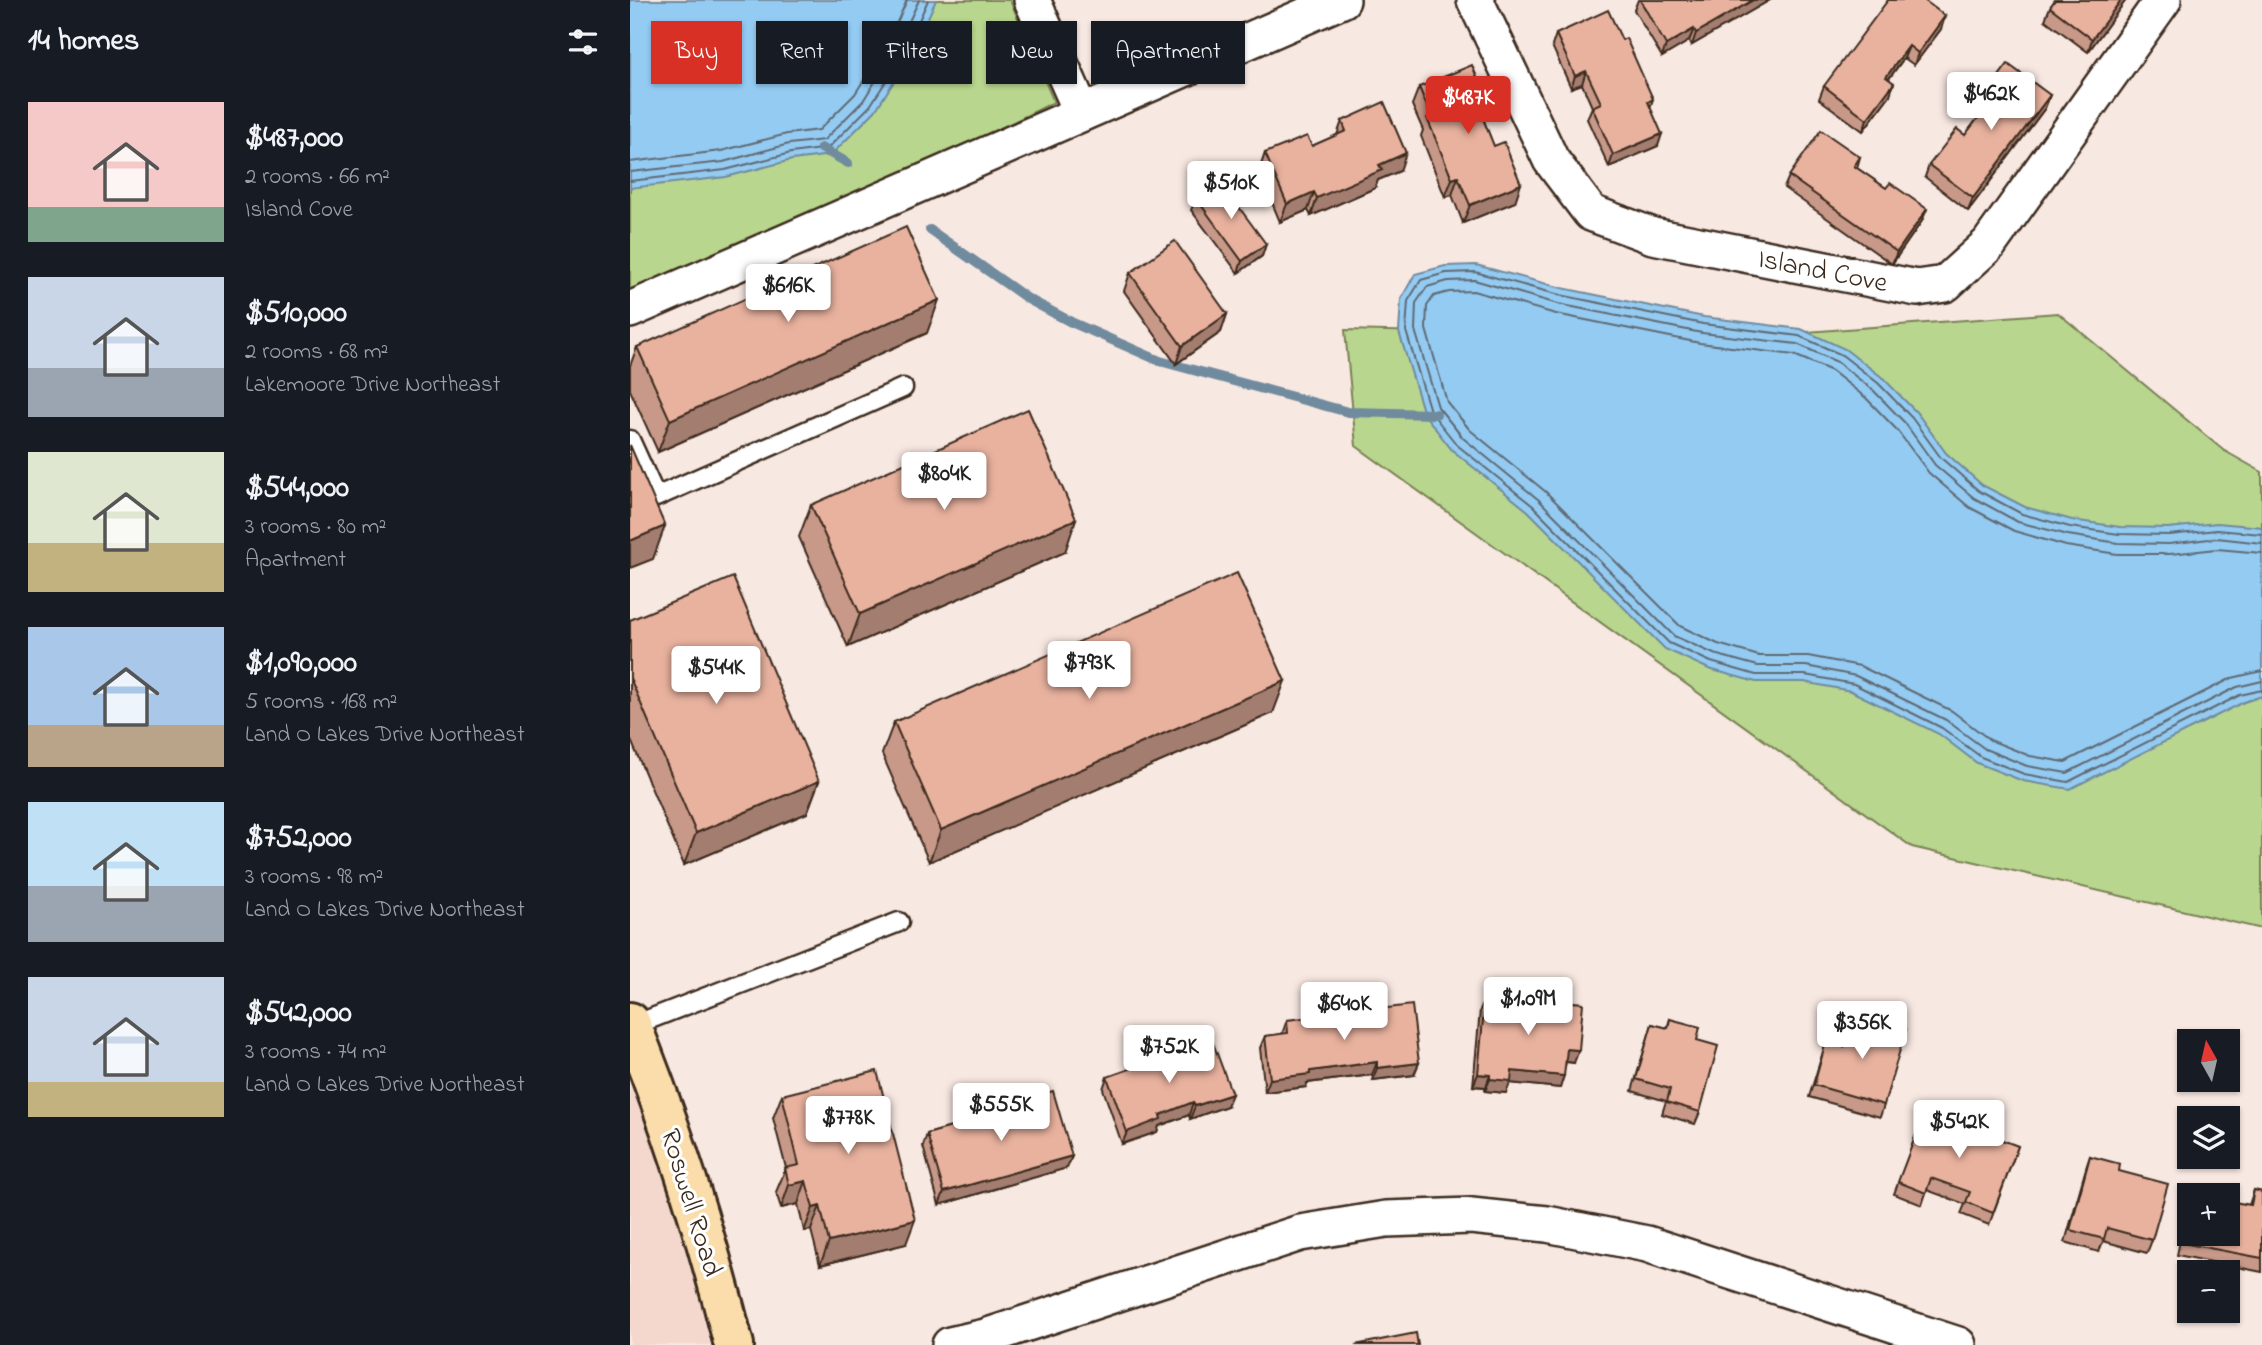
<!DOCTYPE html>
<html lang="en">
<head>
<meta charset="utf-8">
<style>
  body { margin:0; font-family:"Indie Flower",sans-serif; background:#242831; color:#f1f3f6; height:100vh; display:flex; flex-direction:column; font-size:26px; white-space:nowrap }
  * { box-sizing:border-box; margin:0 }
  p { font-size:23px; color:#9ea1a6 }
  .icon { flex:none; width:38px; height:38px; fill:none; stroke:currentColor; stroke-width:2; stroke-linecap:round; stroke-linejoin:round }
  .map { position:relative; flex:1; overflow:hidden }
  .side { display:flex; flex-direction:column; background:#171b24; width:630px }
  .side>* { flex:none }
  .hud { position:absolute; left:21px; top:21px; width:665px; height:63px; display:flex; gap:14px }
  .needle { width:46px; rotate:352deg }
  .buttons { position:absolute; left:1547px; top:1029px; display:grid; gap:14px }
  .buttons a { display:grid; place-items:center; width:63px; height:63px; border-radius:0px; background:#171b24; box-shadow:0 2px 5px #0004; font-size:35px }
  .price { position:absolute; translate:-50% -60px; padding:0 16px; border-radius:7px; background:#fff; color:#222; font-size:23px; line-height:46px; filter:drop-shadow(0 2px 4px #0008) }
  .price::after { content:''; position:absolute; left:50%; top:42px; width:21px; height:16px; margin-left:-10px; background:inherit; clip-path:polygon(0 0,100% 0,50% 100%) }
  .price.selected { background:#d93025; color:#fff }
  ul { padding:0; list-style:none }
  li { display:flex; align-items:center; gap:21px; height:175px; padding:0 28px }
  li span { display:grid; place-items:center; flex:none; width:196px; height:140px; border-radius:0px; color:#555 }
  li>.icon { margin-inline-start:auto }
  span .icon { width:84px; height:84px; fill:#fffc; stroke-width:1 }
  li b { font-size:30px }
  h2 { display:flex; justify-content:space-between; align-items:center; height:84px; padding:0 28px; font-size:30px }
  .chip { padding:0 24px; border-radius:0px; background:#171b24; box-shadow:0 2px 5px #0004; font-size:24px; line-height:63px }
  .chip.selected { background:#d93025; color:#fff }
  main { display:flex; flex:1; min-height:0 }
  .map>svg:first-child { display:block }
  .built { fill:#f4d8ce }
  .green { fill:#b8d68e; stroke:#7a8056; stroke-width:2 }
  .water { fill:#94cbf3; stroke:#708b9e; stroke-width:2 }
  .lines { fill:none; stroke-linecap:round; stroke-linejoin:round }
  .shore { stroke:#5f6a73; stroke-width:2 }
  .stream { stroke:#708b9e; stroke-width:10 }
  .service-casing { stroke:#3b2a1e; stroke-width:23 }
  .minor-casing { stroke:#3b2a1e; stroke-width:40 }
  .primary-casing { stroke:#3b2a1e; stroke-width:44 }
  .service { stroke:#fff; stroke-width:18 }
  .minor { stroke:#fff; stroke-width:35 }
  .primary { stroke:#faddab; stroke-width:38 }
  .wall { fill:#c89989; stroke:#3b2a1e; stroke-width:2 }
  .shaded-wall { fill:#a37d6f; stroke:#3b2a1e; stroke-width:2 }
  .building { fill:#e9b29f; stroke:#3b2a1e; stroke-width:2 }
  .labels { text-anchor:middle; stroke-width:6; stroke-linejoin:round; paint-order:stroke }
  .street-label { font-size:28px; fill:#3b2a1e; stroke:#fff }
</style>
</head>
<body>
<main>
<section class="side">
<h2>14 homes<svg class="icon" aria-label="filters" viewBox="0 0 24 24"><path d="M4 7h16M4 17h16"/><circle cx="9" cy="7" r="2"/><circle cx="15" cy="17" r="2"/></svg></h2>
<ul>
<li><span style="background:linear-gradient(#f6c9c9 75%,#7fa58c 0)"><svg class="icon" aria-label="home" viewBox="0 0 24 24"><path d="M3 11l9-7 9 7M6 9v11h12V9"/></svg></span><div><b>$487,000</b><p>2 rooms · 66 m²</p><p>Island Cove</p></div></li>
<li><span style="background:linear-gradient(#c9d6e8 65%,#9aa5b1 0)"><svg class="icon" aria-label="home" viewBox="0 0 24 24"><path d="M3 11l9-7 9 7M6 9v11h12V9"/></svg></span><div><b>$510,000</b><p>2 rooms · 68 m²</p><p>Lakemoore Drive Northeast</p></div></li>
<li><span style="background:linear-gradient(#dfe7d0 65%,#c2b280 0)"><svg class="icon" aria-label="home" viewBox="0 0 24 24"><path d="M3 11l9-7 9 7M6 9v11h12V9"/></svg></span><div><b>$544,000</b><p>3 rooms · 80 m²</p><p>Apartment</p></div></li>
<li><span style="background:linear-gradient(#a9c7e8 70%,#b9a48a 0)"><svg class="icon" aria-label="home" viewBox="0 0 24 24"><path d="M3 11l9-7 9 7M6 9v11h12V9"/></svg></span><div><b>$1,090,000</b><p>5 rooms · 168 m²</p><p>Land O Lakes Drive Northeast</p></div></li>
<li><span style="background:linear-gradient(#bfe0f5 60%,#9aa5b1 0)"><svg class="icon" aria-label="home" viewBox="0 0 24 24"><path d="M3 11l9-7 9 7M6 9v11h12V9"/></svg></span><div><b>$752,000</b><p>3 rooms · 98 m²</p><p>Land O Lakes Drive Northeast</p></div></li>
<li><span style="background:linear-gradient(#c9d6e8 75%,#c2b280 0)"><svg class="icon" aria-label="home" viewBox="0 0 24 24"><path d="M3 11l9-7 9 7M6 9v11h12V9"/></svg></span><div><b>$542,000</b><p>3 rooms · 74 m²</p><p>Land O Lakes Drive Northeast</p></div></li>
</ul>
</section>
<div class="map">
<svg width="1632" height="1345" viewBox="0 0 1632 1345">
  <rect width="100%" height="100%" fill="#f8e8e2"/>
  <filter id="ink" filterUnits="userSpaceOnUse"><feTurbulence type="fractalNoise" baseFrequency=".0143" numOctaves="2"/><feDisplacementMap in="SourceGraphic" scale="14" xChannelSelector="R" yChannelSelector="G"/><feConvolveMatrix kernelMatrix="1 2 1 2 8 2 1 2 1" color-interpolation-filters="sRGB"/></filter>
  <g filter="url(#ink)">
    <path class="built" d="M0 1039 19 1091 80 1345H0Z"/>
    <g class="green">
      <path d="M0 0H380L424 102 312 157 0 293Z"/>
      <path d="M1428 313 1593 450 1632 472V929L1282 847 726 446 715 330 1083 339Z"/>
    </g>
    <g class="water">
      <path d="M0 0H306L282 53 245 111 201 155 162 160 96 177 0 188Z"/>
      <path d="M846 265 932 288 1074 317 1171 329 1215 349 1253 378 1287 413 1316 453 1352 485 1395 507 1442 520 1490 527 1538 528 1587 523 1632 527V696L1614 702 1440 789 1393 781 1347 763 1309 734 1221 691 1174 682H1126L1079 669 1035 649 898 511 822 450 794 414 769 332 771 299 785 274 815 266Z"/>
    </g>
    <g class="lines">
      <g class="shore">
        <path d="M0 162 91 151 157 134 189 130 225 94 259 40 277 0"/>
        <path d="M0 172 93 162 159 144 194 140 233 101 268 45 289 0"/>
        <path d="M0 181 95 170 161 153 198 148 240 106 276 50 298 0"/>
        <path d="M1632 534 1587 530 1539 535 1489 534 1440 527 1392 514 1349 491 1311 458 1282 418 1248 383 1212 355 1169 336 1073 324 930 295 845 272 816 273 791 280 778 301 776 331 800 411 827 445 903 506 1039 643 1081 662 1126 675H1175L1224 684 1312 728 1351 757 1394 774 1438 782 1610 695 1632 690"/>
        <path d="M1632 543 1587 538 1539 544 1488 543 1438 535 1388 522 1344 498 1305 465 1275 423 1243 390 1207 362 1167 344 1072 333 928 304 844 280 818 281 797 287 786 303 785 330 808 407 833 438 909 500 1044 636 1084 654 1128 666H1176L1226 676 1316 720 1355 749 1397 766 1437 773 1607 687 1632 681"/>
        <path d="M1632 553 1587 549 1540 554H1487L1436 546 1384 531 1339 507 1299 473 1267 430 1236 398 1202 371 1164 355 1070 343 926 314 843 291 819 292 804 296 797 306 796 329 817 402 840 430 916 492 1050 626 1088 644 1129 656H1178L1230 666 1322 711 1360 740 1400 756 1435 762 1602 678 1632 671"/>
      </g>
      <g class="stream">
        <path d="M191 148 218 163"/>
        <path d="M300 230 398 299 441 322 530 361 718 412 806 414"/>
      </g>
      <defs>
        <g id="service">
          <path d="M0 440 26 497 273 388"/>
          <path d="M2 1026 269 922"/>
        </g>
        <g id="minor">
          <path d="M402 0 452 113"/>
          <path d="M845 0 921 160 961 213 1023 236 1287 288 1315 284 1359 244 1533 0"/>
          <path d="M0 310 712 0"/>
          <path d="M320 1345 355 1337 670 1233 756 1219 841 1216 917 1224 1017 1244 1328 1345"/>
        </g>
        <path id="primary" d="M0 1022C43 1128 76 1235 104 1345"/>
      </defs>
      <use href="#service" class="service-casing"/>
      <use href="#minor" class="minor-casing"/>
      <use href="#primary" class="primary-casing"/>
      <use href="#service" class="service"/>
      <use href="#minor" class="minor"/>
      <use href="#primary" class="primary"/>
    </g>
    <g class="wall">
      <path d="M1008 0H1140L1062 45 1059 41 1032 57 1004 10Z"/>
      <path d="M1425 0H1496L1458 52 1415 20 1420 7Z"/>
      <path d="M1315 16 1311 29 1284 65 1274 58 1259 79 1260 95 1233 131 1189 99 1194 86Z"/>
      <path d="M926 34 992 40 1023 99 1020 108 1028 146 979 167 957 119 962 107 952 84 941 88 922 46Z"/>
      <path d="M789 87 854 121 885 202 833 223 822 195 815 197 791 136 793 130 782 105Z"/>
      <path d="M1420 95 1415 108 1338 211 1295 177 1299 165 1335 135 1350 115 1346 112 1351 100Z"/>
      <path d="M712 121 770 171 748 180 745 188 681 216 678 210 650 222 629 171 635 153 682 146 707 135Z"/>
      <path d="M1230 157 1227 168 1256 188 1292 221 1262 264 1154 188 1159 176Z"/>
      <path d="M566 198 636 244 632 256 608 273 561 210Z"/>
      <path d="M500 273 597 314 591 332 546 364 494 291Z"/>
      <path d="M297 333 28 452 0 390V366L7 347Z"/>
      <path d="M181 505 435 552 218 647 169 537Z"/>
      <path d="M0 620 189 781 177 813 54 865 0 738Z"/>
      <path d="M643 713 299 862 252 754 264 722Z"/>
      <path d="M855 998 919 1004 921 1000 944 1063 936 1062 930 1088 880 1083 876 1093 855 1091 856 1087 843 1086 850 1010Z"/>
      <path d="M1223 1014 1254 1105 1250 1117 1179 1097 1196 1042 1213 1047Z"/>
      <path d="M1040 1019 1067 1040 1070 1112 1065 1124 1032 1114 1036 1101 1002 1091 1022 1024 1037 1028Z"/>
      <path d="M657 1020 784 1075 743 1080 742 1075 677 1083 676 1087 635 1092 630 1048 635 1036 652 1034Z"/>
      <path d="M477 1077 597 1106 560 1119 559 1115 529 1126 527 1132 492 1144 473 1089Z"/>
      <path d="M152 1095 276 1244 190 1265 181 1230 174 1231 168 1204 151 1208 146 1192 156 1168 143 1118Z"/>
      <path d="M383 1102 442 1156 437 1168 309 1205 293 1146 297 1134 381 1110Z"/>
      <path d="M1295 1111 1388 1146 1359 1225 1331 1214 1335 1204 1297 1190 1292 1205 1264 1194Z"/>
      <path d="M1460 1156 1489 1171 1522 1240 1517 1253 1473 1241 1469 1252 1435 1242 1456 1168Z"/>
      <path d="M1624 1190 1632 1192V1272L1547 1255 1557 1206 1559 1199V1234L1619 1205Z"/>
    </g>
    <g class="shaded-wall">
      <path d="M1123 0H1140L1062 45 1066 33Z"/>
      <path d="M1491 0H1496L1458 52 1462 39Z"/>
      <path d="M1315 16 1311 29 1284 65 1288 53Z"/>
      <path d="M1064 29 1059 41 1032 57 1036 45Z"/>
      <path d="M1279 46 1274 58 1251 89 1256 77Z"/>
      <path d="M956 71 952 84 941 88 945 76Z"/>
      <path d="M1264 83 1260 95 1233 131 1237 119Z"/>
      <path d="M1420 95 1415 108 1338 211 1343 198Z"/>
      <path d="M859 107 853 125 850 111Z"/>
      <path d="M1032 134 1028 146 979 167 983 155Z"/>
      <path d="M776 153 770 171 748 180 745 188 681 216 687 198 749 165Z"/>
      <path d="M828 177 822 195 815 197 822 179Z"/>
      <path d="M891 184 885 202 833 223 840 205Z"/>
      <path d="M684 192 678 210 650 222 657 204Z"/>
      <path d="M1297 209 1292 221 1262 264 1267 252Z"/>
      <path d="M636 244 632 256 608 273 612 261Z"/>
      <path d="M309 300 297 333 28 452 40 420Z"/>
      <path d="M597 314 591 332 546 364 552 346Z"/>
      <path d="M446 519 435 552 218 647 230 614Z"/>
      <path d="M35 526 23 559 0 568V541Z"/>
      <path d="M655 681 643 713 299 862 311 830Z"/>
      <path d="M189 781 177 813 54 865 66 833Z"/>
      <path d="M937 1049 949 1050 944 1063 932 1061Z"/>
      <path d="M747 1062 742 1075 677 1083 676 1087 635 1092 640 1079 680 1071Z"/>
      <path d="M789 1063 784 1075 743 1080 747 1068Z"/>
      <path d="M882 1071 934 1076 930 1088 880 1083 876 1093 855 1091 860 1079Z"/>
      <path d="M848 1074 860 1075 856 1087 843 1086Z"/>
      <path d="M602 1094 597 1106 560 1119 565 1106Z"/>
      <path d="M563 1102 559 1115 529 1126 527 1132 492 1144 497 1132 530 1115Z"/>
      <path d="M442 1156 437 1168 309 1205 314 1192Z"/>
      <path d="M176 1181 168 1204 151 1208 159 1185Z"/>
      <path d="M190 1206 181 1230 174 1231 183 1208Z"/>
      <path d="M285 1220 276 1244 190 1265 199 1242Z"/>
    </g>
    <g class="building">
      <path d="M1010 0H1123L1066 33 1064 29 1036 45Z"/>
      <path d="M1258 0H1294L1315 16 1288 53 1279 46 1256 77 1264 83 1237 119 1194 86Z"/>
      <path d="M1425 0H1491L1462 39 1420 7Z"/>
      <path d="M978 10 992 40 996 38 1023 99 1018 102 1032 134 983 155 962 107 971 103 956 71 945 76 926 34Z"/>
      <path d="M1378 64 1420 95 1343 198 1299 165 1327 129 1335 135 1358 105 1351 100Z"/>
      <path d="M842 65 859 107 850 111 864 146 874 142 891 184 840 205 828 177 822 179 797 118 801 116 789 87Z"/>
      <path d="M754 102 776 153 749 165 752 170 687 198 684 192 657 204 635 153 677 136 682 146 716 131 712 121Z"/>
      <path d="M1191 130 1230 157 1224 166 1256 188 1260 183 1297 209 1267 252 1159 176Z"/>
      <path d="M589 180 636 244 612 261 566 198Z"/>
      <path d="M276 227 309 300 40 420 7 347Z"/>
      <path d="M545 241 597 314 552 346 500 273Z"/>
      <path d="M398 409 446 519 230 614 181 505Z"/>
      <path d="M0 445 35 526 0 541Z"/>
      <path d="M607 573 655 681 311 830 264 722Z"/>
      <path d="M103 577 189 781 66 833 0 678V620Z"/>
      <path d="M855 998 920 1004 921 1000 953 1003 949 1050 937 1049 934 1076 882 1071 881 1081 860 1079V1075L848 1074Z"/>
      <path d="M782 1005 789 1063 747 1068V1062L680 1071V1074L640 1079 635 1036 658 1033 657 1020Z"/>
      <path d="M1223 1014 1276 1029 1254 1105 1184 1085 1196 1042 1214 1047Z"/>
      <path d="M1040 1019 1070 1027 1067 1040 1088 1046 1070 1112 1037 1102 1040 1089 1006 1079 1022 1024 1038 1028Z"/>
      <path d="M582 1040 602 1094 565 1106 563 1102 530 1115 531 1119 497 1132 477 1077Z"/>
      <path d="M247 1071 285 1220 199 1242 190 1206 183 1208 176 1181 159 1185 155 1168 169 1165 152 1095Z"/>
      <path d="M423 1091 442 1156 314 1192 297 1134 385 1109 383 1102Z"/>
      <path d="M1295 1111 1388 1146 1363 1213 1336 1202 1340 1192 1301 1178 1296 1193 1268 1182Z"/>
      <path d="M1460 1156 1490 1164 1489 1171 1538 1184 1522 1240 1477 1228 1474 1239 1440 1230Z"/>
      <path d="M1624 1190 1632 1192V1258L1552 1243 1559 1204V1234H1598V1201L1621 1205Z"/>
      <path d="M786 1333 788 1345H725Z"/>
    </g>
  </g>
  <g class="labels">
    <g class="street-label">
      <text transform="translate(1193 269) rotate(11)" y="10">Island Cove</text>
      <text transform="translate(63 1202) rotate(73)" y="10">Roswell Road</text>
    </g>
  </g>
</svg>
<div class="buttons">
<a><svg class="needle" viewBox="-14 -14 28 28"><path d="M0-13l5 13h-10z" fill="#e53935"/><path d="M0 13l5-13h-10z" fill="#9ea1a6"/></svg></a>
<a><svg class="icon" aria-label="layers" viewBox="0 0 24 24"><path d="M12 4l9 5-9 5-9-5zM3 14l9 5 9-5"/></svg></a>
<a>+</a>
<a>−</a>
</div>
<b class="price" style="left:1361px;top:132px">$462K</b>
<b class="price selected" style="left:838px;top:136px">$487K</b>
<b class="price" style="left:601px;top:221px">$510K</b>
<b class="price" style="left:158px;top:324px">$616K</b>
<b class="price" style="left:314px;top:512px">$804K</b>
<b class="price" style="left:459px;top:701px">$793K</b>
<b class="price" style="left:86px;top:706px">$544K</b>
<b class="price" style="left:898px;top:1037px">$1.09M</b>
<b class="price" style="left:714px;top:1042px">$640K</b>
<b class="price" style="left:1232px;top:1061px">$356K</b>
<b class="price" style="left:539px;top:1085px">$752K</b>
<b class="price" style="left:371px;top:1143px">$555K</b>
<b class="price" style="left:218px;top:1156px">$778K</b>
<b class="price" style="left:1329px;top:1160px">$542K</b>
<div class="hud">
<a class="chip selected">Buy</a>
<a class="chip">Rent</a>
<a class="chip">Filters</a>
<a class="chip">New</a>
<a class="chip">Apartment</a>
</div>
</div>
</main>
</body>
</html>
